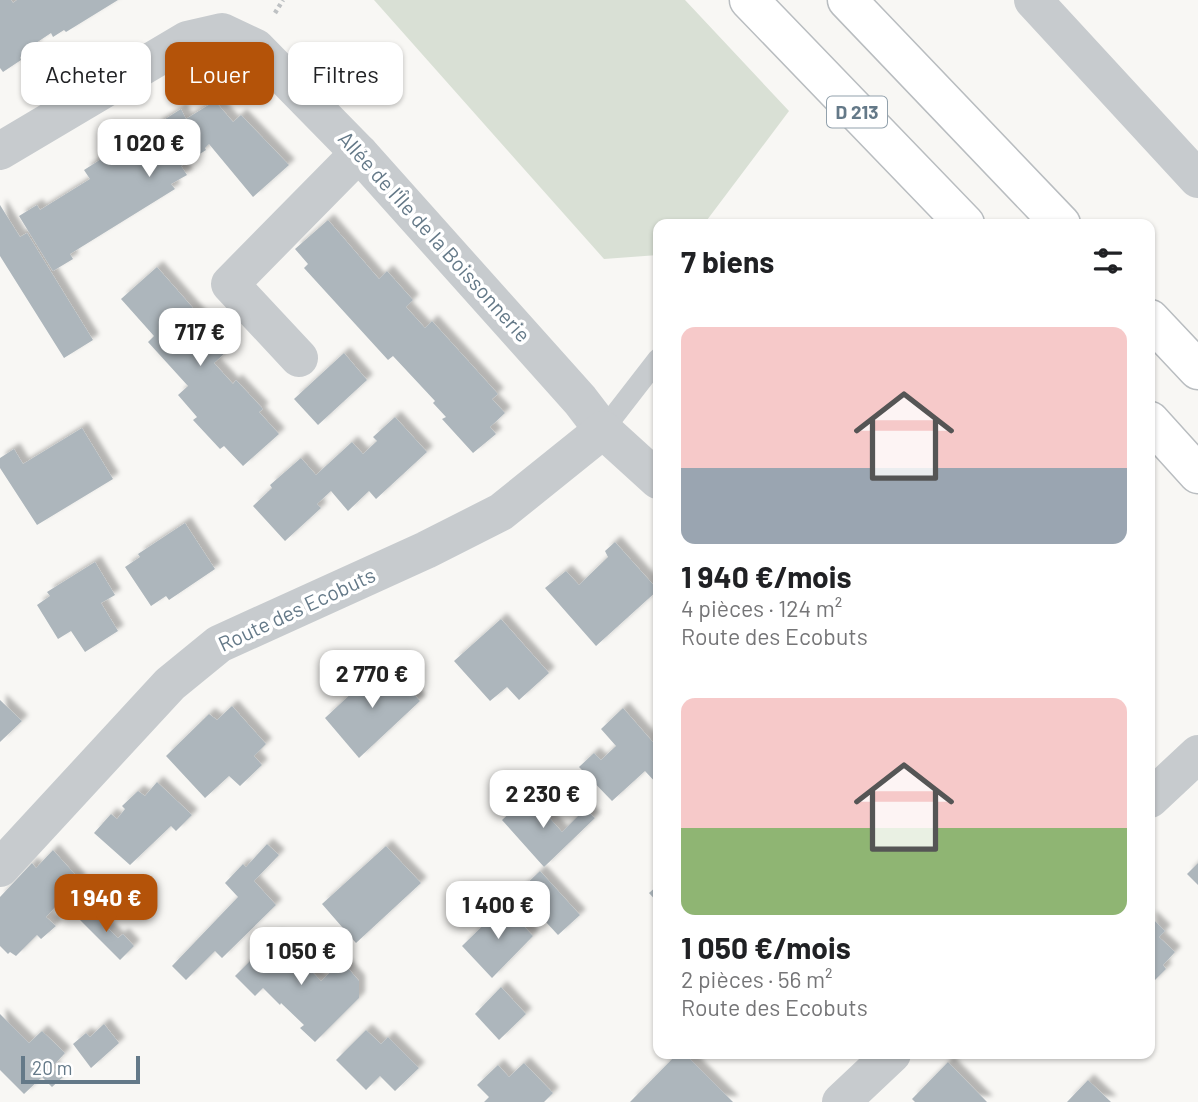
<!DOCTYPE html>
<html lang="fr">
<head>
<meta charset="utf-8">
<style>
  body { margin:0; font-family:Barlow,sans-serif; background:#f6f6f6; color:#202124; height:100vh; display:flex; flex-direction:column; font-size:26px; white-space:nowrap }
  * { box-sizing:border-box; margin:0 }
  p { font-size:23px; color:#757577 }
  .icon { flex:none; width:38px; height:38px; fill:none; stroke:currentColor; stroke-width:2; stroke-linecap:round; stroke-linejoin:round }
  .map { position:relative; flex:1; overflow:hidden }
  .sheet { position:absolute; left:653px; top:219px; width:502px; height:840px; display:flex; flex-direction:column; background:#fff; border-radius:14px; box-shadow:0 2px 5px #0004 }
  .sheet>* { flex:none }
  .guide { position:absolute; left:21px; top:42px; width:527px; height:63px; display:flex; gap:14px }
  .scale { position:absolute; left:21px; bottom:18px; width:119px; box-sizing:border-box; padding-left:7px; border:4px solid #647988; border-top:0; font-size:19px; line-height:24px; white-space:nowrap; color:#647988; -webkit-text-stroke:5px #fff; paint-order:stroke }
  .price { position:absolute; translate:-50% -60px; padding:0 16px; border-radius:14px; background:#fff; color:#222; font-size:23px; line-height:46px; filter:drop-shadow(0 2px 4px #0008) }
  .price::after { content:''; position:absolute; left:50%; top:42px; width:21px; height:16px; margin-left:-10px; background:inherit; clip-path:polygon(0 0,100% 0,50% 100%) }
  .price.on { background:#b45309; color:#fff }
  ul { padding:0; list-style:none }
  li { display:grid; align-content:center; gap:14px; height:371px; padding:0 28px }
  li span { display:grid; place-items:center; height:217px; border-radius:14px; color:#555 }
  li>.icon { margin-inline-start:auto }
  span .icon { width:126px; height:126px; fill:#fffc; stroke-width:1 }
  li b { font-size:30px }
  h2 { display:flex; justify-content:space-between; align-items:center; height:84px; padding:0 28px; font-size:30px }
  .tag { padding:0 24px; border-radius:14px; background:#fff; box-shadow:0 2px 5px #0004; font-size:24px; line-height:63px }
  .tag.on { background:#b45309; color:#fff }
  .map>svg:first-child { display:block }
  .green { fill:#d9e0d5 }
  .building { fill:#adb6bc; filter:url(#shadow) }
  .lines { fill:none; stroke-linecap:round; stroke-linejoin:round }
  .trunk-casing { stroke:#b9bdc0; stroke-width:41 }
  .path { stroke:#bec1c3; stroke-width:4.5; stroke-dasharray:3.5 3.5; stroke-linecap:butt }
  .service { stroke:#c7cbce; stroke-width:21 }
  .minor { stroke:#c7cbce; stroke-width:38 }
  .tertiary { stroke:#c7cbce; stroke-width:38 }
  .trunk { stroke:#fff; stroke-width:38 }
  .labels { text-anchor:middle; stroke-width:7; stroke-linejoin:round; paint-order:stroke }
  .shield { fill:#fff; stroke:#92a1ac; stroke-width:2 }
  .shield-label { font-size:19px; font-weight:bold; fill:#647988 }
  .street-label { font-size:21px; fill:#647988; stroke:#fff }
</style>
</head>
<body>
<div class="map">
<svg width="1198" height="1102" viewBox="0 0 1198 1102">
  <defs>
    <filter id="shadow"><feDropShadow dx="6" dy="-6" stdDeviation="2" flood-color="#0004"/></filter>
  </defs>
  <rect width="100%" height="100%" fill="#f8f7f4"/>
  <path class="green" d="M374 0H685L789 111 704 224H658V255L604 259Z"/>
  <g class="building">
    <path d="M0 0H11L13 3 17 0H118L66 32 64 30 53 37 51 33 33 45 35 47 20 57 21 60 3 72 0 68Z"/>
    <path d="M215 101 233 122 241 115 289 165 253 197 209 144 205 148 206 150 181 166 187 175 171 184 175 189 70 254 73 259 53 271 19 216 37 205 40 210 90 179 84 170 117 149 122 159 161 134 156 125 181 109 186 119Z"/>
    <path d="M0 205 20 237 27 233 93 340 64 358 0 256Z"/>
    <path d="M328 220 379 279 387 271 413 300 406 307 425 328 432 321 498 394 492 399 505 413 490 427 496 434 473 453 442 419 446 417 433 403 435 401 393 356 388 360 304 268 308 264 295 249Z"/>
    <path d="M157 267 229 349 214 363 233 384 236 380 263 409 259 412 279 434 243 466 224 446 220 449 193 420 197 417 178 395 188 386 148 342 154 336 121 299Z"/>
    <path d="M344 353 367 380 318 425 294 399Z"/>
    <path d="M395 417 427 452 376 499 369 491 348 511 331 491 317 504 321 508 285 541 253 506 272 488 270 485 301 458 316 475 352 442 363 454 377 441 373 437Z"/>
    <path d="M82 428 113 479 37 525 0 468V458L14 449 23 464Z"/>
    <path d="M185 523 215 569 169 600 166 596 151 606 125 567 140 557 138 554Z"/>
    <path d="M615 542 658 590 596 646 545 588 566 571 579 585 608 557 605 551Z"/>
    <path d="M95 562 115 595 101 603 118 631 85 652 71 631 58 639 37 605 50 596 47 592Z"/>
    <path d="M501 619 549 673 519 700 507 687 490 701 454 661Z"/>
    <path d="M385 662 420 701 359 758 325 718Z"/>
    <path d="M0 700 22 721 0 742Z"/>
    <path d="M232 706 266 744 254 756 262 765 240 786 229 776 205 798 166 756 209 714 217 720Z"/>
    <path d="M623 708 658 748V785L645 771 612 801 579 767 594 753 601 760 616 746 601 729Z"/>
    <path d="M157 782 192 815 176 831 171 826 130 865 94 833 111 814 117 819 125 809 122 806 138 791 145 796Z"/>
    <path d="M529 795 562 832 585 809 595 818 544 867 502 820Z"/>
    <path d="M267 844 279 855 254 881 276 905 222 958 215 951 186 980 172 966 238 897 225 883 243 864 246 867Z"/>
    <path d="M386 846 421 883 356 943 322 904Z"/>
    <path d="M53 850 80 880 46 917 56 926 41 939 37 935 16 956 10 952 8 954 0 946V897L32 863 36 868Z"/>
    <path d="M1198 863V885L1187 874Z"/>
    <path d="M540 871 580 915 558 935 518 892Z"/>
    <path d="M658 885V903L649 893Z"/>
    <path d="M504 905 533 936 492 978 462 946Z"/>
    <path d="M85 906 118 938 123 934 134 946 120 960 77 917Z"/>
    <path d="M1150 916 1165 931 1159 937 1175 952 1163 965 1166 969 1150 985Z"/>
    <path d="M276 935 321 981 342 961 359 981V998L315 1042 300 1028 304 1025 281 1003 280 1005 263 988 255 996 235 976Z"/>
    <path d="M501 987 526 1014 499 1040 475 1014Z"/>
    <path d="M0 1014 29 1043 42 1031 65 1053 52 1067 63 1077 52 1087 42 1077 24 1094 0 1070Z"/>
    <path d="M104 1024 119 1043 91 1068 73 1044 86 1033 90 1037Z"/>
    <path d="M366 1030 381 1044 388 1037 419 1068 395 1091 380 1076 366 1090 336 1060Z"/>
    <path d="M677 1054H685L733 1102H630Z"/>
    <path d="M948 1062 987 1102H915L912 1099Z"/>
    <path d="M524 1063 553 1093 544 1102H484L489 1097 477 1085 498 1065 509 1077Z"/>
    <path d="M1088 1080 1089 1081 1111 1102H1067Z"/>
  </g>
  <g class="lines">
    <defs>
      <g id="trunk">
        <path d="M749 0 965 224"/>
        <path d="M847 0 1061 224"/>
        <path d="M1150 319 1198 370"/>
        <path d="M1150 421 1198 474"/>
      </g>
    </defs>
    <use href="#trunk" class="trunk-casing"/>
    <path class="path" d="M275 13 283 0"/>
    <path class="service" d="M603 430 658 359"/>
    <g class="minor">
      <path d="M1033 0 1198 179"/>
      <path d="M0 151 187 40 222 32 256 48 359 153 580 400 603 430"/>
      <path d="M299 358 230 284 359 153"/>
      <path d="M0 868 170 684 219 644 426 550 501 512 603 430 658 480"/>
    </g>
    <g class="tertiary">
      <path d="M1150 799 1198 754"/>
      <path d="M841 1102 892 1054"/>
    </g>
    <use href="#trunk" class="trunk"/>
  </g>
  <g class="labels">
    <rect class="shield" x="827" y="96.5" width="60" height="31" rx="5"/>
    <g class="shield-label">
      <text x="857" y="119">D 213</text>
    </g>
    <g class="street-label">
      <text transform="translate(434 237) rotate(48)" y="7">Allée de l'Île de la Boissonnerie</text>
      <text transform="translate(297 610) rotate(-25)" y="7">Route des Ecobuts</text>
    </g>
  </g>
</svg>
<div class="scale">20 m</div>
<b class="price" style="left:149px;top:179px">1 020 €</b>
<b class="price" style="left:200px;top:368px">717 €</b>
<b class="price" style="left:372px;top:710px">2 770 €</b>
<b class="price" style="left:543px;top:830px">2 230 €</b>
<b class="price on" style="left:106px;top:934px">1 940 €</b>
<b class="price" style="left:498px;top:941px">1 400 €</b>
<b class="price" style="left:301px;top:987px">1 050 €</b>
<div class="guide">
<a class="tag">Acheter</a>
<a class="tag on">Louer</a>
<a class="tag">Filtres</a>
</div>
<section class="sheet">
<h2>7 biens<svg class="icon" aria-label="filters" viewBox="0 0 24 24"><path d="M4 7h16M4 17h16"/><circle cx="9" cy="7" r="2"/><circle cx="15" cy="17" r="2"/></svg></h2>
<ul>
<li><span style="background:linear-gradient(#f6c9c9 65%,#9aa5b1 0)"><svg class="icon" aria-label="home" viewBox="0 0 24 24"><path d="M3 11l9-7 9 7M6 9v11h12V9"/></svg></span><div><b>1 940 €/mois</b><p>4 pièces · 124 m²</p><p>Route des Ecobuts</p></div></li>
<li><span style="background:linear-gradient(#f6c9c9 60%,#8fb573 0)"><svg class="icon" aria-label="home" viewBox="0 0 24 24"><path d="M3 11l9-7 9 7M6 9v11h12V9"/></svg></span><div><b>1 050 €/mois</b><p>2 pièces · 56 m²</p><p>Route des Ecobuts</p></div></li>
</ul>
</section>
</div>
</body>
</html>
